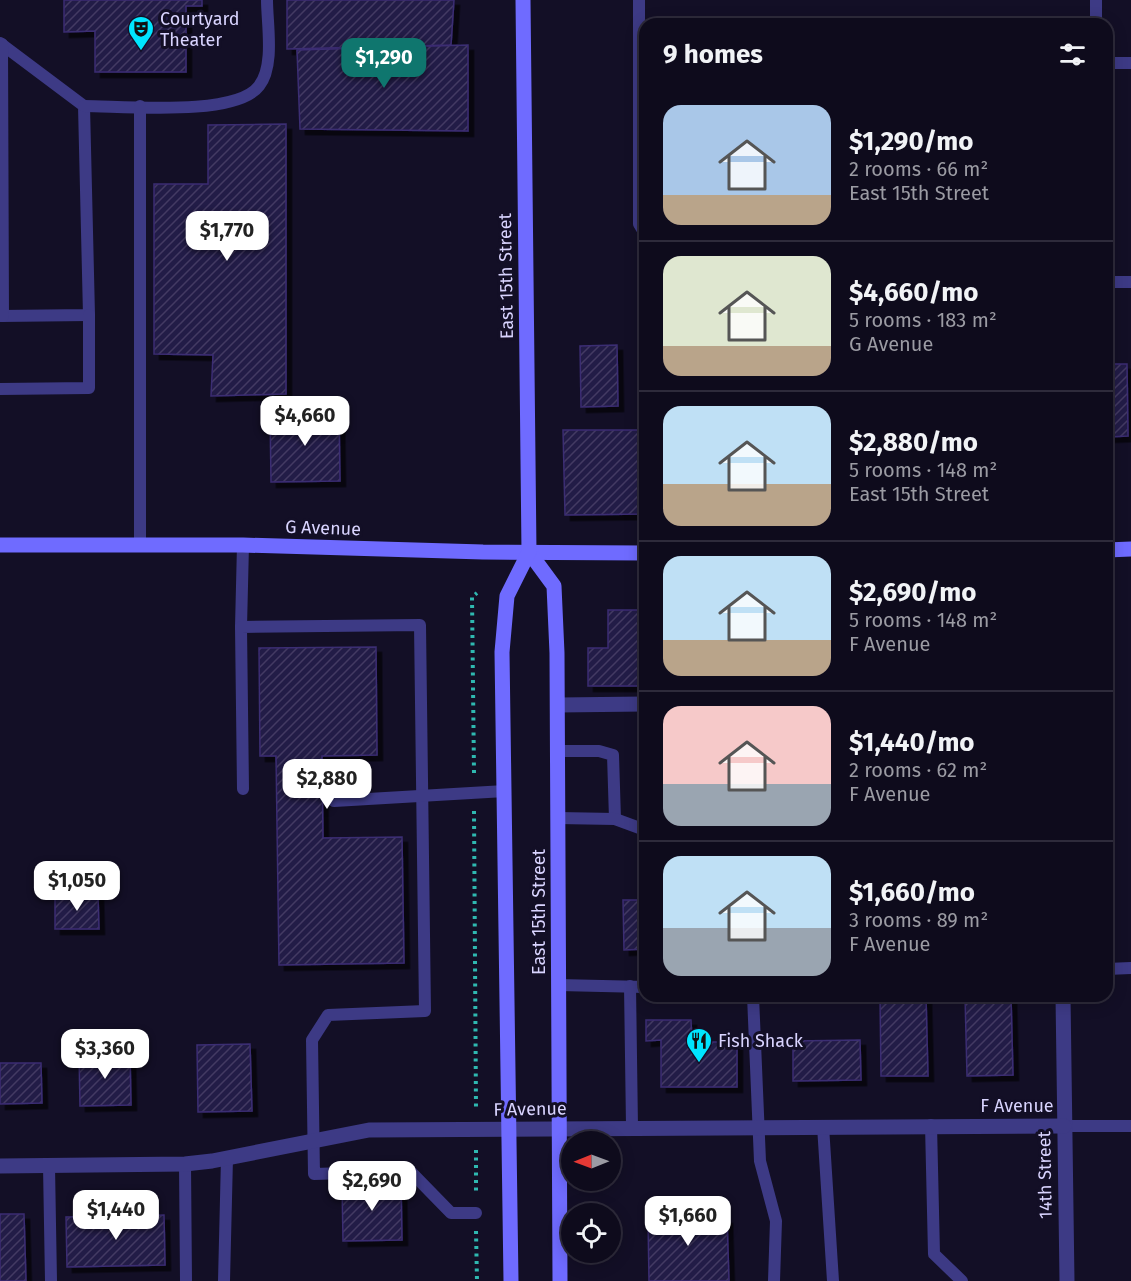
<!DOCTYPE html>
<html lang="en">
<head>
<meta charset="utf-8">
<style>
  body { margin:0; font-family:"Fira Sans",sans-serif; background:#1c1929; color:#f1f3f6; height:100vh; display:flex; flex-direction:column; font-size:22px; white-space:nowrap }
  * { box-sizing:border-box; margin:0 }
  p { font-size:20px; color:#9b9ba3 }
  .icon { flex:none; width:33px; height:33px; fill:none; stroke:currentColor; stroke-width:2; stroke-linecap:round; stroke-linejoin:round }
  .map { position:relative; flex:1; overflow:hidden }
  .details { position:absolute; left:639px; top:18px; width:474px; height:984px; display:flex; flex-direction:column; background:#0e0b1c; border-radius:18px; box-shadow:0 3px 15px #0003,0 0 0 2px #2e2b3b }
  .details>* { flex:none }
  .needle { width:39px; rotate:269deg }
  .buttons { position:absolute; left:561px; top:1131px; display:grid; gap:12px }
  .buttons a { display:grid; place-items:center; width:60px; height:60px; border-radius:50%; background:#0e0b1c; box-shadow:0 3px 15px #0003,0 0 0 2px #2e2b3b; font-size:30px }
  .price { position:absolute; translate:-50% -51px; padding:0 14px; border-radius:12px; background:#fff; color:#222; font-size:20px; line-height:39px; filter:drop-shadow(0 2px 3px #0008) }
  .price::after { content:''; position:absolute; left:50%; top:36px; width:18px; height:14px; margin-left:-9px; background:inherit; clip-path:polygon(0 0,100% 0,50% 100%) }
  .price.on { background:#0f766e; color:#fff }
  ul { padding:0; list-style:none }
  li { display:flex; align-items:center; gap:18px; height:150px; padding:0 24px }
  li+li { border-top:2px solid #2e2b3b }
  li span { display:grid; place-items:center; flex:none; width:168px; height:120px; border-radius:18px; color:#555 }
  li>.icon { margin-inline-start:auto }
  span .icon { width:72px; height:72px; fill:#fffc; stroke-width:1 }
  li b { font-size:26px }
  h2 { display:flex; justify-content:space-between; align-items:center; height:72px; padding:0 24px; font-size:26px }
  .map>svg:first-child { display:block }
  .building { fill:url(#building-hatch); stroke:#3b2d73; stroke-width:1.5; filter:url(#shadow) }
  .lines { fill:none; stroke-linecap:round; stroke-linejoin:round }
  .path { stroke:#2fb8b0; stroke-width:4; stroke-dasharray:3 4.5; stroke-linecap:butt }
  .lane { stroke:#3d3a85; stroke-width:12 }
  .street { stroke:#3d3a85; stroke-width:15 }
  .secondary { stroke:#6f6bff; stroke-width:15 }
  .labels { text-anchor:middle; stroke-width:6; stroke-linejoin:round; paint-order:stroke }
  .poi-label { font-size:18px; fill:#d9d4ff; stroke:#130f26; text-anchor:start }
  .street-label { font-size:18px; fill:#d9d4ff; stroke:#130f26 }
</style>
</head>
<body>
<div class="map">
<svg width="1131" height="1281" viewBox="0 0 1131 1281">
  <defs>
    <pattern id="building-hatch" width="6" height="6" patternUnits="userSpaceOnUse" patternTransform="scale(1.5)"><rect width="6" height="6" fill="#241b47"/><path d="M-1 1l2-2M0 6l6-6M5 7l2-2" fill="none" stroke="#433b63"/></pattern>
    <filter id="shadow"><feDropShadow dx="5.5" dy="5.5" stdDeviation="0" flood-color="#0009"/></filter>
  </defs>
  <rect width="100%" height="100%" fill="#130f26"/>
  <g class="building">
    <path d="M64 0H202V6H186V72H95V31L64 32Z"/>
    <path d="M287 0H454L451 45 287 49Z"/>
    <path d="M468 45V131L300 129 297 50Z"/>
    <path d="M286 124V394L211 396 213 355 154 354V184H208V125Z"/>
    <path d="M617 345 618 406 581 407 580 346Z"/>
    <path d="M1107 364H1127L1128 436 1107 437Z"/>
    <path d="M270 412H339L340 481 271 482Z"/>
    <path d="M563 430H645V514L565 515Z"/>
    <path d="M608 610H645V686H588V648H608Z"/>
    <path d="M376 647 377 755 322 756 323 838 402 837 404 963 279 965 276 756H260L259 648Z"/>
    <path d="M98 895 99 929H55V896Z"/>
    <path d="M623 900H645V949L624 950Z"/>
    <path d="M880 996H926L928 1076H881Z"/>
    <path d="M965 996H1011L1013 1075 967 1076Z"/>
    <path d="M646 1020H691L692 1042H737V1087H661V1040L646 1041Z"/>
    <path d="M860 1040 861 1080 793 1081V1041Z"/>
    <path d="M250 1044 252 1111 198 1112 197 1045Z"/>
    <path d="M130 1054 131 1105 80 1106 79 1055Z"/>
    <path d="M0 1063H41L42 1103 0 1104Z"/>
    <path d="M401 1183 402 1240 343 1241 342 1184Z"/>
    <path d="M664 1202H690L691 1218H727L729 1281H649L648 1220 665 1219Z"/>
    <path d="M0 1214H24L26 1281H0Z"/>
    <path d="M164 1215 165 1265 67 1267 66 1217Z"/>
  </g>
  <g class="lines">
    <g class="path">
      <path d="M474 773 472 597 477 593"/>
      <path d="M474 811 476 1109"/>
      <path d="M476 1150V1193"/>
      <path d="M476 1231 477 1281"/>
    </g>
    <g class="lane">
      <path d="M639 0V224L645 234"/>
      <path d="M1096 0V24"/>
      <path d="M0 43 84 106 89 315 0 316"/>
      <path d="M2 44 3 316"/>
      <path d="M1107 63H1131"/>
      <path d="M84 106C123 106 236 117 259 86 275 66 267 24 267 0"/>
      <path d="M140 106V546"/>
      <path d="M1107 282H1131"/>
      <path d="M0 389 89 388V315"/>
      <path d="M241 627 243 545"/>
      <path d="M558 751H599L613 755 615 819"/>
      <path d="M243 789 241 627 420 625 425 1011 328 1015 312 1040 314 1174 410 1171 451 1213H476"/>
      <path d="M334 801 505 791"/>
      <path d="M558 818 615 819 645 830"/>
      <path d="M1107 969 1131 968"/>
      <path d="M559 985 645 987"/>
      <path d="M630 986 632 1127"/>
      <path d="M753 996 760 1161 776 1221 774 1281"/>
      <path d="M931 1125 934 1254 962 1281"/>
      <path d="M823 1126 833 1281"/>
      <path d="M1064 1126H1131"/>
      <path d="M185 1164 186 1281"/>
      <path d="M49 1166 51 1281"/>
      <path d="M224 1281 227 1158"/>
    </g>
    <g class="street">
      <path d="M558 705 645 704"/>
      <path d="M1063 996 1067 1281"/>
      <path d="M0 1166 185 1164 212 1161 369 1130 1064 1126"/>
    </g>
    <g class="secondary">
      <path d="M0 545H243L483 552 645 553"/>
      <path d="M1107 550 1131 549"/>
      <path d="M529 552 554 586 557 653 560 1281"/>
      <path d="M511 1281 502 652 507 596 529 552 523 0"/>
    </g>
  </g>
  <defs>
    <symbol id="theatre-pin" viewBox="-11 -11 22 30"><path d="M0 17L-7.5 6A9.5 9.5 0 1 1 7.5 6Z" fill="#00e5ff" stroke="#130f26"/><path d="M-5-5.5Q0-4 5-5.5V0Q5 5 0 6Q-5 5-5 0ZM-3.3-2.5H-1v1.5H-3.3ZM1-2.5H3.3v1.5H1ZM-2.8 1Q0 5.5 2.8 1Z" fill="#111"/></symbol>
    <symbol id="restaurant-pin" viewBox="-11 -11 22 30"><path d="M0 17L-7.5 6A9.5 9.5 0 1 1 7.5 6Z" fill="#00e5ff" stroke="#130f26"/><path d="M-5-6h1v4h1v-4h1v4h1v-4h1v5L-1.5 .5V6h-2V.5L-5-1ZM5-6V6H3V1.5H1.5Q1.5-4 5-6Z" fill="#111"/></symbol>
  </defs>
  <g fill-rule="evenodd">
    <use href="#theatre-pin" x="126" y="14" width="30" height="40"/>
    <use href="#restaurant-pin" x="684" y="1026" width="30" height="40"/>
  </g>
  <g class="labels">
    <g class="poi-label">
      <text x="160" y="25">Courtyard<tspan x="160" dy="21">Theater</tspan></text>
      <text x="718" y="1047">Fish Shack</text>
    </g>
    <g class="street-label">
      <text transform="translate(506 276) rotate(-91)" y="6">East 15th Street</text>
      <text transform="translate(323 528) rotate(2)" y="6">G Avenue</text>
      <text transform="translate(539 912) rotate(-90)" y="6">East 15th Street</text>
      <text x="1017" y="1112">F Avenue</text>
      <text transform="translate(530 1109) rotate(-1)" y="6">F Avenue</text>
      <text transform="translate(1045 1175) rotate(-91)" y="6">14th Street</text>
    </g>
  </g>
</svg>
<div class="buttons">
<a><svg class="needle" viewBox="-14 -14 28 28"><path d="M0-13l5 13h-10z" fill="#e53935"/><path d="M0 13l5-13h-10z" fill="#9b9ba3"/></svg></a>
<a><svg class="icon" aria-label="locate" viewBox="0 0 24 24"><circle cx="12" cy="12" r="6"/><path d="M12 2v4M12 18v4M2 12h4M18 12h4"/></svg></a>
</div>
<b class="price on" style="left:384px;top:89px">$1,290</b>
<b class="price" style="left:227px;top:262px">$1,770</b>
<b class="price" style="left:305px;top:447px">$4,660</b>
<b class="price" style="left:327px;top:810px">$2,880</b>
<b class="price" style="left:77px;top:912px">$1,050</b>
<b class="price" style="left:105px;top:1080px">$3,360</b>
<b class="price" style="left:372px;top:1212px">$2,690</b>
<b class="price" style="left:116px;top:1241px">$1,440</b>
<b class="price" style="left:688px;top:1247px">$1,660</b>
<section class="details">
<h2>9 homes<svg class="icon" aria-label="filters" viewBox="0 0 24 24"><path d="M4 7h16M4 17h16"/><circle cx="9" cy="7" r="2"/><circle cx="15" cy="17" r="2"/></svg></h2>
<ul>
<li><span style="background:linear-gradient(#a9c7e8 75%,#b9a48a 0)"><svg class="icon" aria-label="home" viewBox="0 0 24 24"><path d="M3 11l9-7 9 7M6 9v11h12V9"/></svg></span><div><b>$1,290/mo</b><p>2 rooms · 66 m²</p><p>East 15th Street</p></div></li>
<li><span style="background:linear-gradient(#dfe7d0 75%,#b9a48a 0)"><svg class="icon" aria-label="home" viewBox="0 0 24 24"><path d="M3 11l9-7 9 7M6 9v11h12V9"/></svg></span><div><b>$4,660/mo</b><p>5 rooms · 183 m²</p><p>G Avenue</p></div></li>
<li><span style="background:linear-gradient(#bfe0f5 65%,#b9a48a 0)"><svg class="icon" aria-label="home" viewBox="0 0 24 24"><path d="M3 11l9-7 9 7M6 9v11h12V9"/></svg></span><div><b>$2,880/mo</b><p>5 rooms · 148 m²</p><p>East 15th Street</p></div></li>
<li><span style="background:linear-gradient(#bfe0f5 70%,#b9a48a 0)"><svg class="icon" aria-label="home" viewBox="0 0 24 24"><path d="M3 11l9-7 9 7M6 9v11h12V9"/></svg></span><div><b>$2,690/mo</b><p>5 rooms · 148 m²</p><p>F Avenue</p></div></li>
<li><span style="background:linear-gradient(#f6c9c9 65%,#9aa5b1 0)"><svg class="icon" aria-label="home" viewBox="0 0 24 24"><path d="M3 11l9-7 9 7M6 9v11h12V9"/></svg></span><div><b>$1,440/mo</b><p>2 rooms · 62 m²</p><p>F Avenue</p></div></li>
<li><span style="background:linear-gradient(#bfe0f5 60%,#9aa5b1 0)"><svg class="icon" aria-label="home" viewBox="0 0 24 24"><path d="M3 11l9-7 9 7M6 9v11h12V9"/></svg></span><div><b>$1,660/mo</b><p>3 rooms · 89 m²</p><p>F Avenue</p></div></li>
</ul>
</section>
</div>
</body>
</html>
